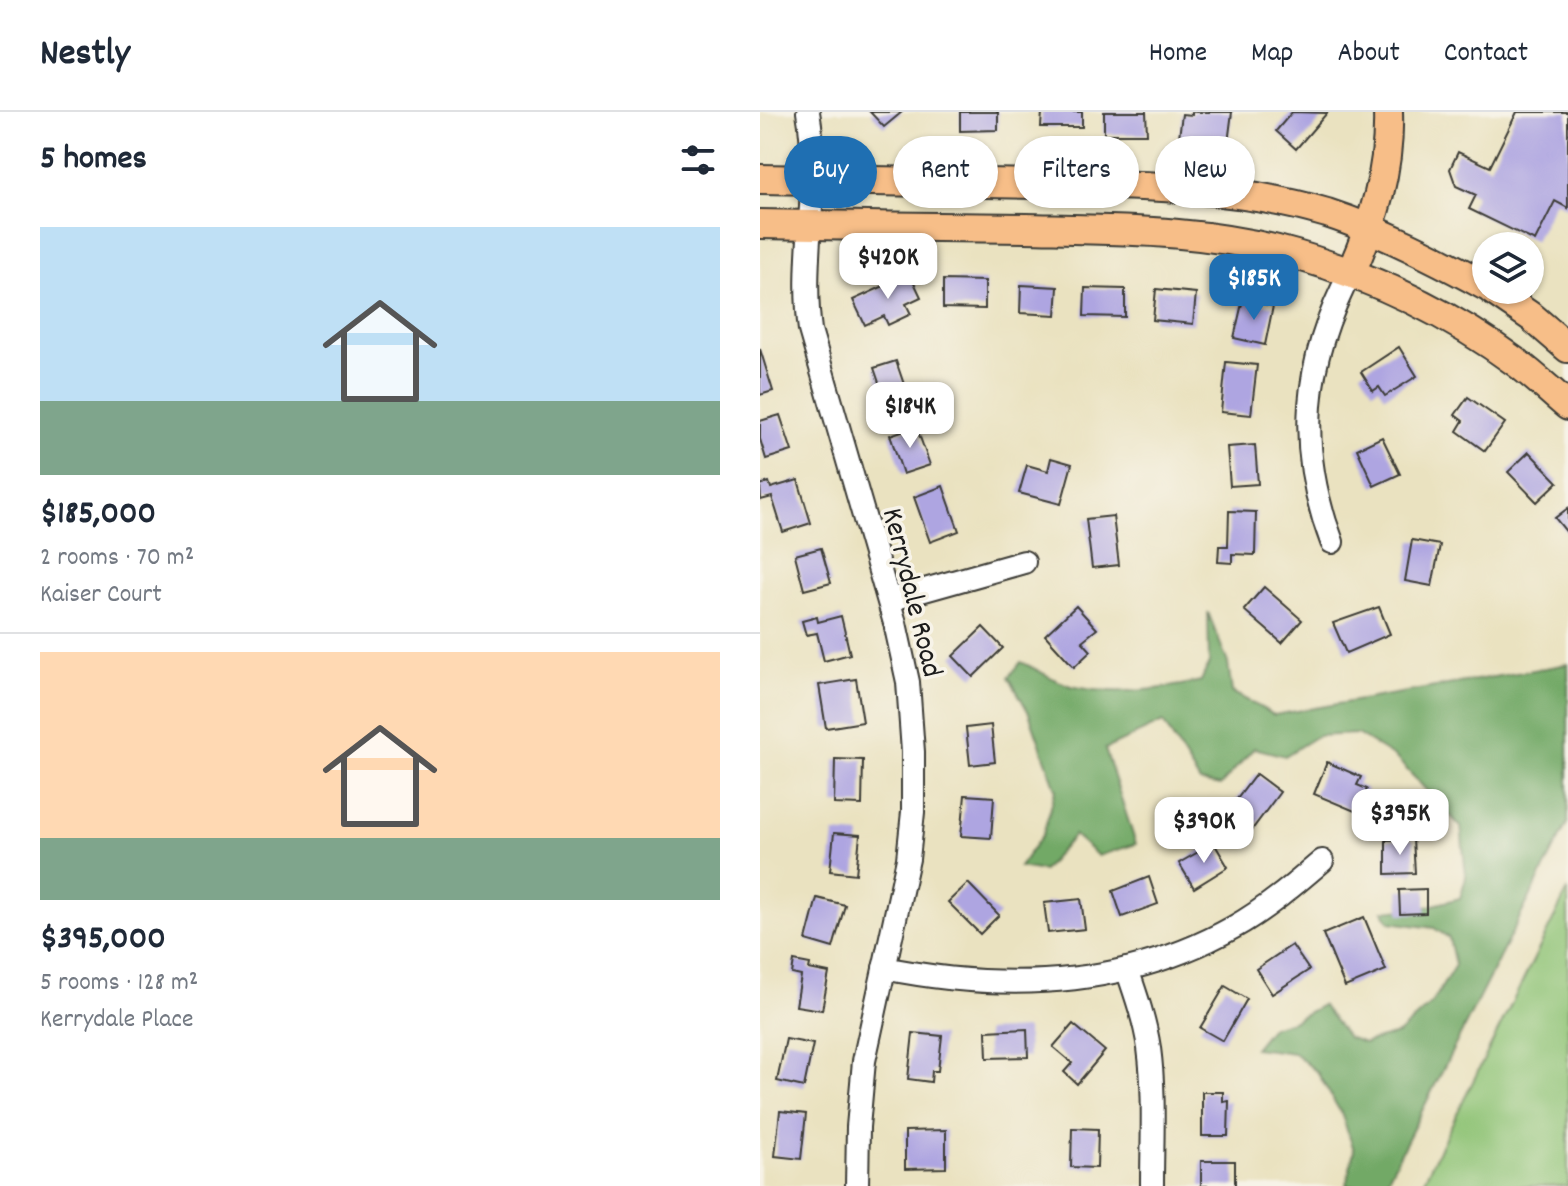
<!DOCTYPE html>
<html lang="en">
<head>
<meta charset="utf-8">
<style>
  body { margin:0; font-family:Dekko,sans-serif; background:#f6f6f7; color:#1f2937; height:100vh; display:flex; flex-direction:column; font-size:30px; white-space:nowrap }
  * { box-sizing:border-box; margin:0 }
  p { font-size:26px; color:#747a83 }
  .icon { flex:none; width:44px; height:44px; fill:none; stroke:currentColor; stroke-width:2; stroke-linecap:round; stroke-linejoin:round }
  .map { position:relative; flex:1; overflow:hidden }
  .details { display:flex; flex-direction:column; background:#fff; width:760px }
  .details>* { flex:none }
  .banner { position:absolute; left:24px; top:24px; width:664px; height:72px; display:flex; gap:16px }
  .buttons { position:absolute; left:712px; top:120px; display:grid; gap:16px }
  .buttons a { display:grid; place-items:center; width:72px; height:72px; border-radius:50%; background:#fff; box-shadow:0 2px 6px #0004; font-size:40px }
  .price { position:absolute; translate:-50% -68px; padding:0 18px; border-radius:16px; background:#fff; color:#222; font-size:26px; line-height:52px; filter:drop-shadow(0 2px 4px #0008) }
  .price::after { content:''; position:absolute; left:50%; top:48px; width:24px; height:18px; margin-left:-12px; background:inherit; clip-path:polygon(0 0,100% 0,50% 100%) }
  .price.selected { background:#1f6fb2; color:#fff }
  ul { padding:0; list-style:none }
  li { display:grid; align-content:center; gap:16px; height:424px; padding:0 40px }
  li+li { border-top:2px solid #e0e1e3 }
  li span { display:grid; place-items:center; height:248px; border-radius:0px; color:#555 }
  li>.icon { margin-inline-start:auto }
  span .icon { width:144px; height:144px; fill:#fffc; stroke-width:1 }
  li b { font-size:34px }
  h2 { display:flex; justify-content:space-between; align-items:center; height:96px; padding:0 40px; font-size:34px }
  .pill { padding:0 28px; border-radius:36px; background:#fff; box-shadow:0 2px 6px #0004; font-size:28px; line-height:72px }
  .pill.selected { background:#1f6fb2; color:#fff }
  header { display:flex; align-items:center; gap:48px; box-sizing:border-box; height:112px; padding:0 40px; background:#fff; border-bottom:2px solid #e0e1e3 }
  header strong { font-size:38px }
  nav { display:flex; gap:44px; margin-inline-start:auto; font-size:28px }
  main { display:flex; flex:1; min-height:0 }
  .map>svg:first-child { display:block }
  .green { fill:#8ec375; stroke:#557048; stroke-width:2 }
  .forest { fill:#72a966; stroke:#476241; stroke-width:2 }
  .building { fill:#aea5e1 }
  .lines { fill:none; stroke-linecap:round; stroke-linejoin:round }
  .minor-casing { stroke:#3b3a35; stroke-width:26 }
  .major-casing { stroke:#3b3a35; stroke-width:32 }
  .minor { stroke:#fff; stroke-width:22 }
  .major { stroke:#f7be88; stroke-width:28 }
  .labels { text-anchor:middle; stroke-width:7; stroke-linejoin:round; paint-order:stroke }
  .street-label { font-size:30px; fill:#1c1c1c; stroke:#f7f3e8 }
</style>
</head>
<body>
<header>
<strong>Nestly</strong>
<nav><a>Home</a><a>Map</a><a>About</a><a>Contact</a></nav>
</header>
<main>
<section class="details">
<h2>5 homes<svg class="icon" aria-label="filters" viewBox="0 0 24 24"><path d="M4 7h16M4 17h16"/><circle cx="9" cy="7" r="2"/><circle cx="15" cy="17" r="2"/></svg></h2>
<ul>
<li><span style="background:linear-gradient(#bfe0f5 70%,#7fa58c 0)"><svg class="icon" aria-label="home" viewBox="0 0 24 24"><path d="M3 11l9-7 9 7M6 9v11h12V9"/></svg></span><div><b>$185,000</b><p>2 rooms · 70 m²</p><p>Kaiser Court</p></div></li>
<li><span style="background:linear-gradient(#ffd9b3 75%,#7fa58c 0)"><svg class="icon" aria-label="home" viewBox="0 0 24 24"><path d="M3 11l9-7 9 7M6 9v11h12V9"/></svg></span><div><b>$395,000</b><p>5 rooms · 128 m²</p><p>Kerrydale Place</p></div></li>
</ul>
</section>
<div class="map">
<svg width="808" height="1074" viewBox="0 0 808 1074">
  <rect width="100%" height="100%" fill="#f7f3e8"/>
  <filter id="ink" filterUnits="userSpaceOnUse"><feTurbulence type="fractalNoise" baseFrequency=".0125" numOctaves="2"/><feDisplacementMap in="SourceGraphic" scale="16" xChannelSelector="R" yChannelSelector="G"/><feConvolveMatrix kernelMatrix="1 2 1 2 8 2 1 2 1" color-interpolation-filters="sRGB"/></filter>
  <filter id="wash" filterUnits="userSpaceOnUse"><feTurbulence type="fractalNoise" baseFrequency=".006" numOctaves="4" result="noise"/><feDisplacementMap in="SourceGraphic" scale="32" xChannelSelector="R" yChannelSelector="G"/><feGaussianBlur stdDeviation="1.8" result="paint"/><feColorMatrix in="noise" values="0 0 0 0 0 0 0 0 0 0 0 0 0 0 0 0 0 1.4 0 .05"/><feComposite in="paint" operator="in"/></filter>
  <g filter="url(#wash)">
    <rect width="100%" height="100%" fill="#eae2c0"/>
    <path class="green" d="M808 778V1074H661Z"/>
    <path class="forest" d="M448 500 468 551 472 580 514 603 808 552V710L624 1074H586L594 1038 581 1001 557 960 534 941 494 936 511 915 532 909 562 893 587 925 604 931 638 922 672 891 695 853 689 826 674 816 630 810 623 799 666 795 700 786 706 765 701 715 636 646 597 622 557 624 525 644 494 636 460 674 440 670 403 610 345 637 376 732 338 744 314 723 283 759 259 755 283 722 296 677 269 601 249 565 261 550C277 557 294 569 311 574 353 584 401 578 441 569L449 551Z"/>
    <g id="blocks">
      <g class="building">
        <path d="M110 0H142L124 15Z"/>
        <path d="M200 0H238V18L200 19Z"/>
        <path d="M282 0H322V15H281Z"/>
        <path d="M344 0H386L387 22H344Z"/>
        <path d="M432 0H472L468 31 419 25 422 2 432 3Z"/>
        <path d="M532 0 567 1 536 37 516 19Z"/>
        <path d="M757 0H808V96L795 89 775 129 709 97 716 83 696 74 690 57 698 40 730 55Z"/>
        <path d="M150 162 161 185 146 192 151 202 128 213 124 204 105 213 93 188Z"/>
        <path d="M183 168 225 169V197L183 196Z"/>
        <path d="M261 173 298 175 296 203 260 201Z"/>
        <path d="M325 176 365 177V205L324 204Z"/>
        <path d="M396 177 436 181 433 212 393 208Z"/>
        <path d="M483 187 513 194 505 233 474 226Z"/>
        <path d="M639 235 657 264 625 284 619 275 613 279 601 260Z"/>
        <path d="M0 237 13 279 0 283Z"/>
        <path d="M136 249 150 290 128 297 114 256Z"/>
        <path d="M466 250 497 253 491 303 461 300Z"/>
        <path d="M708 285 745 311 725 339 697 319 703 309 695 303Z"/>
        <path d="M20 303 32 339 6 347 0 327V309Z"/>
        <path d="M156 314 170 353 143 362 130 323Z"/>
        <path d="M622 325 640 362 614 374 597 337Z"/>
        <path d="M495 333 498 372 470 374 467 335Z"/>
        <path d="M769 340 798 370 777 390 748 360Z"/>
        <path d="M291 346 312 352 301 392 259 381 267 353 288 359Z"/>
        <path d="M38 368 51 411 23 420 12 385 1 388 0 373 9 370 11 376Z"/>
        <path d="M183 374 199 419 170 430 154 385Z"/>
        <path d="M808 396V422L795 406Z"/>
        <path d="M469 399 496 400 495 443 472 442V451L458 450 459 434H468Z"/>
        <path d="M353 404 359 453 332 456 326 407Z"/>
        <path d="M652 428 680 433 672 474 645 469Z"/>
        <path d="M61 436 71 471 44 478 35 443Z"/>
        <path d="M504 475 542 508 522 531 484 498Z"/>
        <path d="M316 494 337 517 322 529 331 539 314 555 285 523Z"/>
        <path d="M619 495 630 522 586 541 573 511Z"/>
        <path d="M81 504 90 542 64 549 57 521 46 523 42 509 57 505 58 510Z"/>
        <path d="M223 515 243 536 213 565 193 544Z"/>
        <path d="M96 567 103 610 66 616 59 573Z"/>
        <path d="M231 613 235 650 210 653 206 616Z"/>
        <path d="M75 647 103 648 102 693 74 692Z"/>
        <path d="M567 650 601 665 597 673 607 677 597 700 554 682Z"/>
        <path d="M496 662 520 680 491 719 473 706 481 695 474 691Z"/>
        <path d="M205 683 234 685 231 726 201 724Z"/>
        <path d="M74 721 100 723 96 762 70 759Z"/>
        <path d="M653 727 655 761 626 762V728Z"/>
        <path d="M454 731 468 755 434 776 419 751Z"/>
        <path d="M389 765 398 792 362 805 353 779Z"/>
        <path d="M208 771 239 803 220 822 188 790Z"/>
        <path d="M666 777V801L640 802 639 778Z"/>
        <path d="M57 786 85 793 73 836 46 828Z"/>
        <path d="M321 787 325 817 288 821 284 791Z"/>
        <path d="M604 805 626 858 585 875 563 822Z"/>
        <path d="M532 833 549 858 512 882 496 857Z"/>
        <path d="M34 849 50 852 49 857 69 861 62 898 36 894 41 864 32 862Z"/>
        <path d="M465 874 487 887 463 929 440 916Z"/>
        <path d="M313 912 345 939 317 972 304 960 312 951 293 935Z"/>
        <path d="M267 917 268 945 227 946 226 919Z"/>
        <path d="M153 921 182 924 178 959H172L171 970 148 967Z"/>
        <path d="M26 927 53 932 44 975 17 969Z"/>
        <path d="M442 980H463V990L469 989 468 1024H442Z"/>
        <path d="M20 999 46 1002 41 1047 15 1044Z"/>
        <path d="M312 1016 338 1017 337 1056 311 1055Z"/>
        <path d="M186 1018V1056L145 1057V1019Z"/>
        <rect x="441" y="1049" width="34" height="25"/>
      </g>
    </g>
  </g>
  <g filter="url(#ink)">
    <use href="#blocks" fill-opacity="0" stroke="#3b3a35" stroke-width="2"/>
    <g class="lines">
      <defs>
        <g id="minor">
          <path d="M48 0C61 72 40 146 50 218L135 511 148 570 153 640V700L148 747 104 949 98 1015 97 1074"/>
          <path d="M572 430C536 336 543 249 591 160"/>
          <path d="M129 488 264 450"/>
          <path d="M124 856C243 880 366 876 474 815 506 797 534 773 562 749"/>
          <path d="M367 857C376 883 385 909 389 936 395 981 392 1028 392 1074"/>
        </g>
        <g id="major">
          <path d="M0 67C93 69 186 70 278 72 374 73 474 73 567 101 622 119 675 146 726 174"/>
          <path d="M0 112C89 114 177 115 266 116 356 118 448 117 536 143 615 166 691 202 757 251 775 264 791 280 808 294"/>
          <path d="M591 160C614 109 630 57 628 0"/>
          <path d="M732 178 773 206 808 236"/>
        </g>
      </defs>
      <use href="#minor" class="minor-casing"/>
      <use href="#major" class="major-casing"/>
      <use href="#minor" class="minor"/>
      <use href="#major" class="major"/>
    </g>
  </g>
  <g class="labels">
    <g class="street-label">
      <text transform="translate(154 480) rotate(76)" y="10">Kerrydale Road</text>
    </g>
  </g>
</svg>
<div class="buttons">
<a><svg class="icon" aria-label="layers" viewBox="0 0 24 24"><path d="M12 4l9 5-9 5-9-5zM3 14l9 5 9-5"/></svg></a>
</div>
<b class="price" style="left:128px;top:189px">$420K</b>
<b class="price selected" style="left:494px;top:210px">$185K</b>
<b class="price" style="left:150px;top:338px">$184K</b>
<b class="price" style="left:640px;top:745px">$395K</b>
<b class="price" style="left:444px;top:753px">$390K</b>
<div class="banner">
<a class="pill selected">Buy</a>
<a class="pill">Rent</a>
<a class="pill">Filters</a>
<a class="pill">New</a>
</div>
</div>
</main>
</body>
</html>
